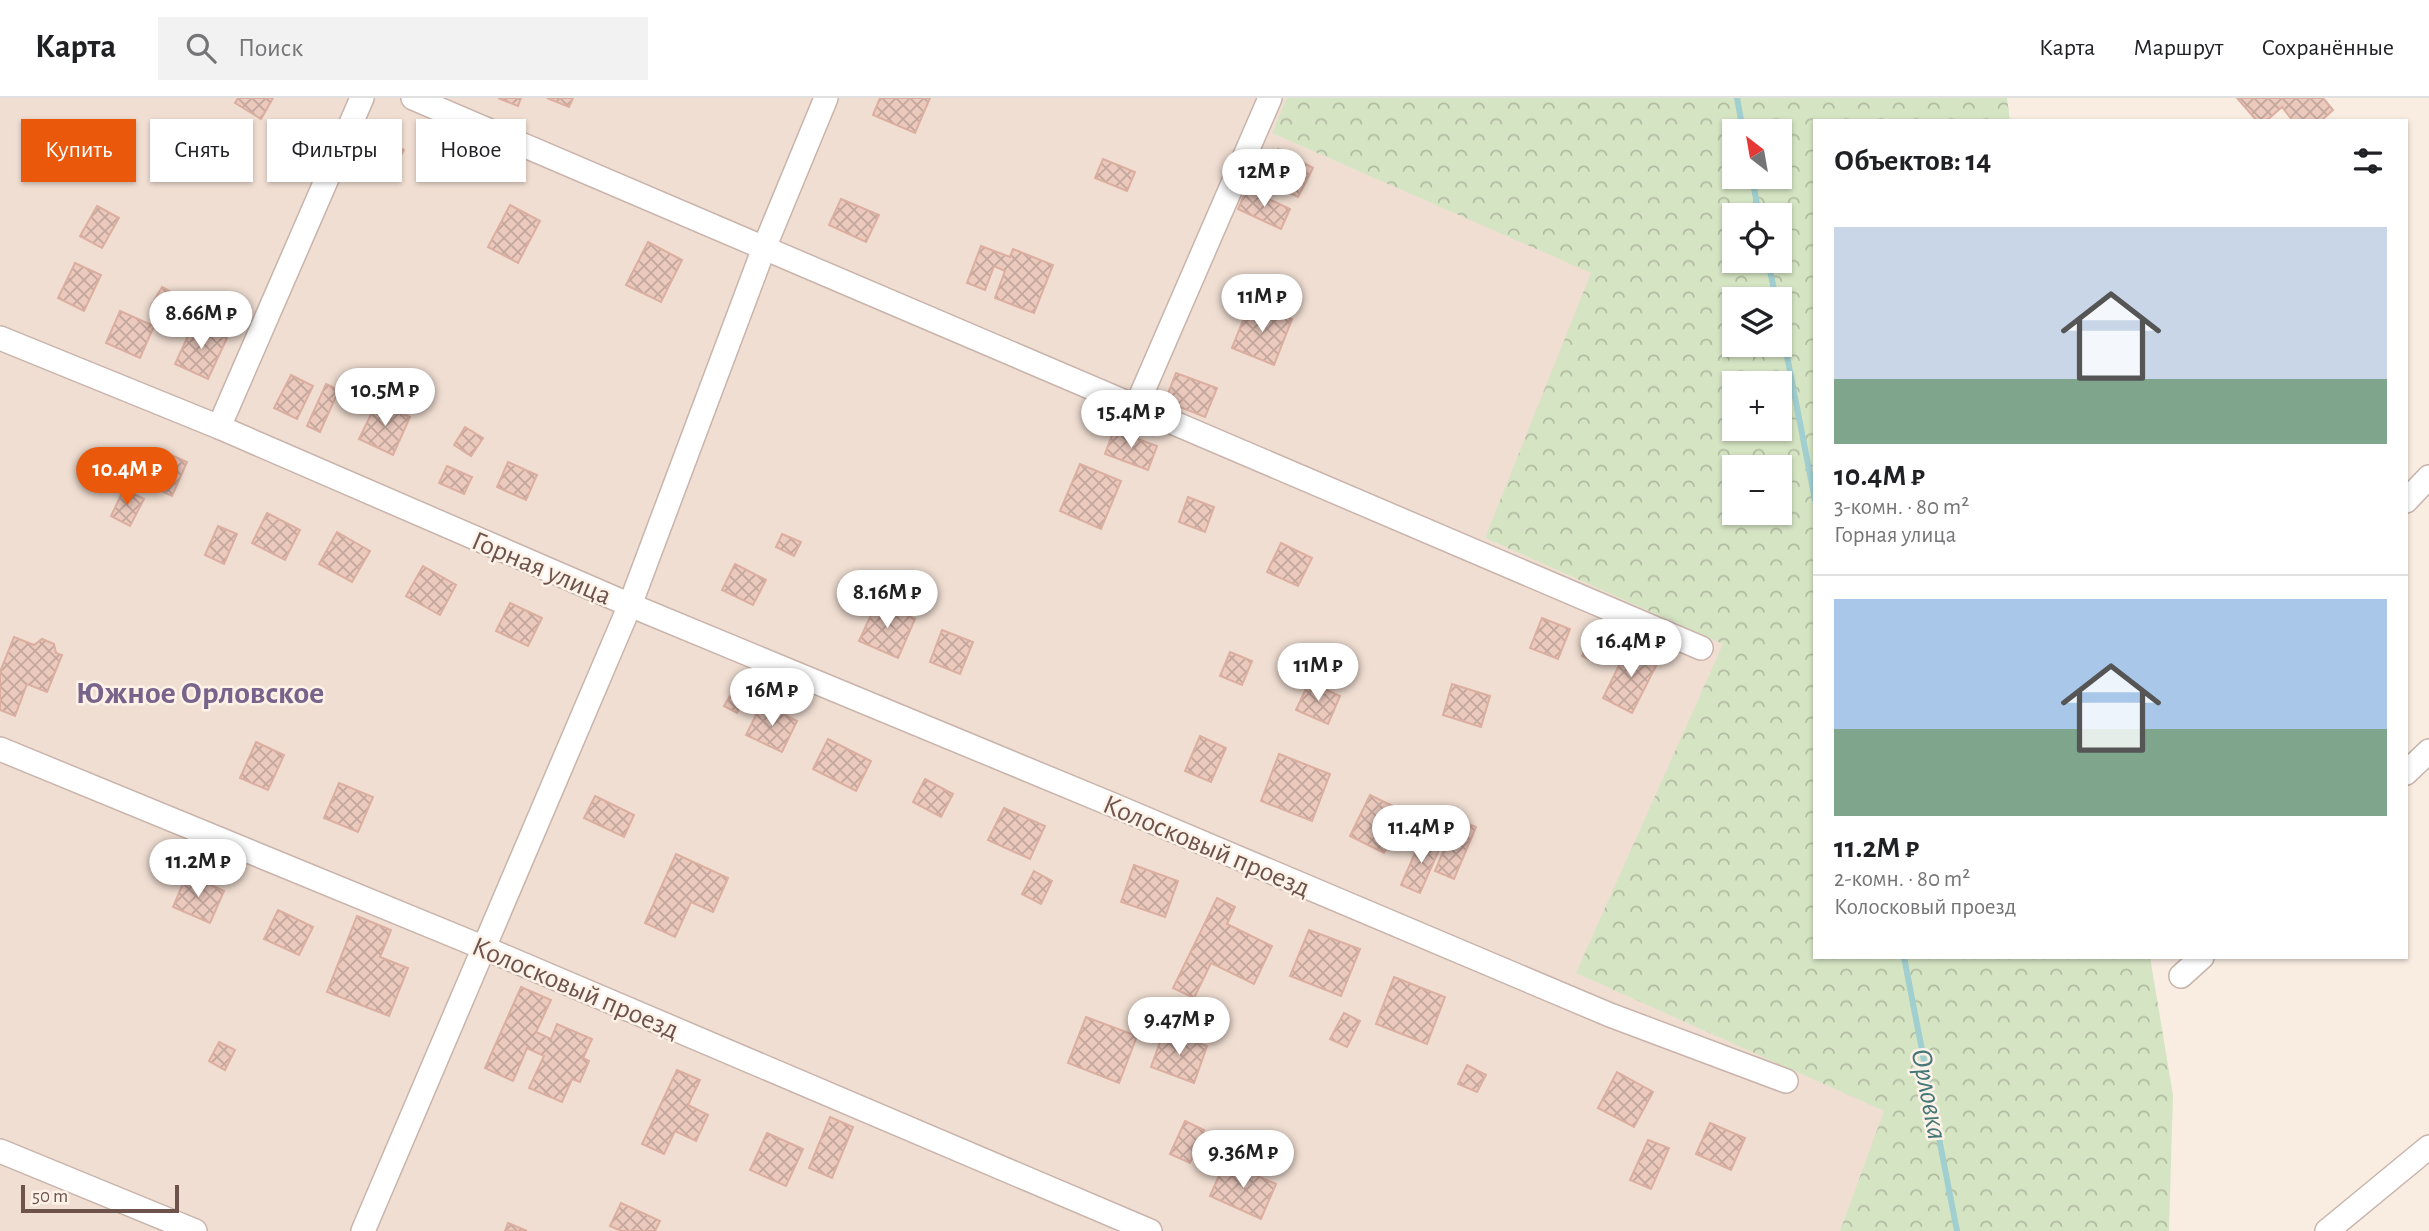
<!DOCTYPE html>
<html lang="ru">
<head>
<meta charset="utf-8">
<style>
  body { margin:0; font-family:"Alegreya Sans",sans-serif; background:#f2f2f2; color:#202124; height:100vh; display:flex; flex-direction:column; font-size:26px; white-space:nowrap }
  * { box-sizing:border-box; margin:0 }
  p { font-size:23px; color:#757577 }
  .icon { flex:none; width:38px; height:38px; fill:none; stroke:currentColor; stroke-width:2; stroke-linecap:round; stroke-linejoin:round }
  .map { position:relative; flex:1; overflow:hidden }
  .panel { position:absolute; left:1813px; top:21px; width:595px; height:840px; display:flex; flex-direction:column; background:#fff; border-radius:0px; box-shadow:0 2px 5px #0004 }
  .panel>* { flex:none }
  .guide { position:absolute; left:21px; top:21px; width:665px; height:63px; display:flex; gap:14px }
  .needle { width:46px; rotate:329deg }
  .tools { position:absolute; left:1722px; top:21px; display:grid; gap:14px }
  .tools a { display:grid; place-items:center; width:70px; height:70px; border-radius:0px; background:#fff; box-shadow:0 2px 5px #0004; font-size:35px }
  .scale { position:absolute; left:21px; bottom:18px; width:158px; box-sizing:border-box; padding-left:7px; border:4px solid #6e534c; border-top:0; font-size:19px; line-height:24px; white-space:nowrap; color:#6e534c; -webkit-text-stroke:5px #fdf2e8; paint-order:stroke }
  .price { position:absolute; translate:-50% -60px; padding:0 16px; border-radius:24px; background:#fff; color:#222; font-size:23px; line-height:46px; filter:drop-shadow(0 2px 4px #0008) }
  .price::after { content:''; position:absolute; left:50%; top:42px; width:21px; height:16px; margin-left:-10px; background:inherit; clip-path:polygon(0 0,100% 0,50% 100%) }
  .price.active { background:#ea580c; color:#fff }
  ul { padding:0; list-style:none }
  li { display:grid; align-content:center; gap:14px; height:371px; padding:0 21px }
  li+li { border-top:2px solid #e0e0e0 }
  li span { display:grid; place-items:center; height:217px; border-radius:0px; color:#555 }
  li>.icon { margin-inline-start:auto }
  span .icon { width:126px; height:126px; fill:#fffc; stroke-width:1 }
  li b { font-size:30px }
  h2 { display:flex; justify-content:space-between; align-items:center; height:84px; padding:0 21px; font-size:30px }
  .tag { padding:0 24px; border-radius:0px; background:#fff; box-shadow:0 2px 5px #0004; font-size:24px; line-height:63px }
  .tag.active { background:#ea580c; color:#fff }
  header { display:flex; align-items:center; gap:42px; box-sizing:border-box; height:98px; padding:0 35px; background:#fff; border-bottom:2px solid #e0e0e0 }
  header strong { font-size:33px }
  nav { display:flex; gap:38px; margin-inline-start:auto; font-size:24px }
  .search { width:490px; height:63px; background:#f2f2f2; display:flex; align-items:center; gap:18px; box-sizing:border-box; padding:0 24px; border-radius:0px; color:#757577; font-size:26px }
  .map>svg:first-child { display:block }
  .residential { fill:#f0ded2 }
  .forest { fill:url(#forest-crowns); fill-rule:evenodd }
  .lines { fill:none; stroke-linecap:round; stroke-linejoin:round }
  .stream { stroke:#a1cfd0; stroke-width:6 }
  .building { fill:url(#building-cross-hatch); stroke:#dcaea0; stroke-width:2 }
  .minor-casing { stroke:#c8b4ab; stroke-width:26 }
  .minor { stroke:#fff; stroke-width:23 }
  .labels { text-anchor:middle; stroke-width:5; stroke-linejoin:round; paint-order:stroke }
  .street-label { font-size:28px; fill:#6e534c; stroke:#fdf2e8 }
  .water-label { font-size:30px; font-style:italic; fill:#457778; stroke:#fdf2e8 }
  .quarter-label { font-size:32px; font-weight:bold; fill:#78648a; stroke:#fdf2e8 }
</style>
</head>
<body>
<header>
<strong>Карта</strong>
<div class="search"><svg class="icon" aria-label="search" viewBox="0 0 24 24"><circle cx="10" cy="10" r="6"/><path d="M15 15l6 6"/></svg>Поиск</div>
<nav><a>Карта</a><a>Маршрут</a><a>Сохранённые</a></nav>
</header>
<div class="map">
<svg width="2429" height="1133" viewBox="0 0 2429 1133">
  <defs>
    <pattern id="forest-crowns" width="20" height="18" patternUnits="userSpaceOnUse" patternTransform="scale(1.75)"><rect width="20" height="18" fill="#d5e4c3"/><path d="M2 6a3 3 0 1 1 6 0M12 15a3 3 0 1 1 6 0" fill="none" stroke="#b1bba1"/></pattern>
    <pattern id="building-cross-hatch" width="8" height="8" patternUnits="userSpaceOnUse" patternTransform="scale(1.75)"><rect width="8" height="8" fill="#ebc9bd"/><path d="M0 0l8 8M0 8l8-8" fill="none" stroke="#c3a69c"/></pattern>
  </defs>
  <rect width="100%" height="100%" fill="#f9ede2"/>
  <path class="residential" d="M0 0H1287L1273 35 1592 175 1485 440 1724 546 1577 875 1885 1013 1840 1133H0Z"/>
  <path class="forest" d="M1287 0H2007L2010 23H1815V859H2150L2173 997 2169 1133H1840L1884 1013 1576 875 1723 546 1485 440 1591 175 1272 35ZM1734 33H1780V79H1734ZM1734 117H1780V163H1734ZM1734 201H1780V247H1734ZM1734 285H1780V331H1734ZM1734 369H1780V415H1734Z"/>
  <g class="lines">
    <g class="stream">
      <path d="M1737 0 1743 33"/>
      <path d="M1752 79 1759 117"/>
      <path d="M1768 163 1776 201"/>
      <path d="M1780 222 1815 402"/>
      <path d="M1904 859 1957 1133"/>
    </g>
  </g>
  <g class="building">
    <path d="M238 0H273L261 21 235 5Z"/>
    <path d="M498 0H521L518 8Z"/>
    <path d="M547 0H573L569 9Z"/>
    <path d="M880 0H930L915 35 873 17Z"/>
    <path d="M2237 0H2323L2333 12 2321 23H2293L2282 9 2266 23H2257Z"/>
    <path d="M379 36 404 52 389 77 363 61Z"/>
    <path d="M1278 51 1313 70 1298 99 1262 81Z"/>
    <path d="M1103 61 1135 74 1127 93 1095 80Z"/>
    <path d="M1247 91 1290 111 1281 131 1238 111Z"/>
    <path d="M841 101 879 117 866 144 829 127Z"/>
    <path d="M510 107 540 123 518 165 488 149Z"/>
    <path d="M97 108 119 120 102 150 80 138Z"/>
    <path d="M648 144 682 162 661 204 626 187Z"/>
    <path d="M981 148 1010 159 1013 151 1053 167 1034 215 995 200 1005 173 994 168 985 192 967 185Z"/>
    <path d="M75 165 101 177 84 213 58 200Z"/>
    <path d="M162 189 191 205 181 225 151 208Z"/>
    <path d="M1250 205 1292 221 1274 267 1232 250Z"/>
    <path d="M120 213 154 228 140 260 106 245Z"/>
    <path d="M194 225 227 240 208 281 175 266Z"/>
    <path d="M1176 275 1217 290 1205 319 1165 303Z"/>
    <path d="M291 277 313 288 297 321 274 310Z"/>
    <path d="M326 286 339 292 320 334 307 328Z"/>
    <path d="M377 304 410 319 393 357 359 341Z"/>
    <path d="M465 329 483 340 471 358 454 347Z"/>
    <path d="M1114 332 1157 348 1148 372 1105 356Z"/>
    <path d="M171 357 187 364 172 398 157 391Z"/>
    <path d="M508 364 537 377 526 402 497 389Z"/>
    <path d="M1080 366 1121 383 1101 431 1060 413Z"/>
    <path d="M447 368 472 379 464 396 439 385Z"/>
    <path d="M124 391 144 401 130 428 111 418Z"/>
    <path d="M1188 399 1214 409 1205 434 1179 424Z"/>
    <path d="M267 415 300 432 285 462 252 445Z"/>
    <path d="M218 428 237 436 224 466 205 457Z"/>
    <path d="M337 434 370 453 352 484 319 466Z"/>
    <path d="M782 436 801 444 794 458 776 449Z"/>
    <path d="M1281 445 1312 460 1298 488 1267 474Z"/>
    <path d="M735 466 766 482 753 507 722 492Z"/>
    <path d="M423 468 456 487 440 517 406 498Z"/>
    <path d="M877 504 915 521 898 560 859 543Z"/>
    <path d="M510 505 542 520 528 548 496 533Z"/>
    <path d="M1542 520 1570 531 1558 561 1530 550Z"/>
    <path d="M1594 531 1611 539 1599 566 1582 558Z"/>
    <path d="M942 532 973 544 960 576 930 564Z"/>
    <path d="M14 539 34 547 42 541 54 546 56 555 62 557 47 594 27 586 15 618 0 612V574Z"/>
    <path d="M1629 547 1659 562 1632 615 1603 600Z"/>
    <path d="M1230 554 1252 563 1242 587 1220 578Z"/>
    <path d="M740 580 753 587 737 615 724 608Z"/>
    <path d="M1309 584 1340 598 1328 626 1296 612Z"/>
    <path d="M1452 586 1490 598 1481 629 1443 617Z"/>
    <path d="M762 605 797 623 782 654 746 637Z"/>
    <path d="M1200 638 1226 650 1211 684 1185 673Z"/>
    <path d="M828 641 871 663 856 693 813 671Z"/>
    <path d="M256 644 284 657 268 692 240 680Z"/>
    <path d="M1279 656 1330 676 1312 723 1261 703Z"/>
    <path d="M925 681 953 696 941 719 913 704Z"/>
    <path d="M339 685 373 699 358 734 324 720Z"/>
    <path d="M1370 697 1405 714 1384 755 1350 738Z"/>
    <path d="M595 698 634 717 624 739 584 720Z"/>
    <path d="M1004 710 1045 728 1030 761 988 742Z"/>
    <path d="M1457 721 1476 729 1454 781 1435 773Z"/>
    <path d="M1422 739 1441 747 1420 795 1401 787Z"/>
    <path d="M676 756 728 780 713 814 691 804 675 839 645 825Z"/>
    <path d="M1134 767 1178 783 1165 819 1121 804Z"/>
    <path d="M1034 773 1052 783 1041 806 1022 796Z"/>
    <path d="M187 776 224 793 210 825 173 809Z"/>
    <path d="M1217 800 1235 809 1227 826 1272 848 1254 886 1211 865 1194 900 1173 890Z"/>
    <path d="M278 812 313 829 299 857 264 841Z"/>
    <path d="M357 818 391 832 380 859 408 870 389 918 327 894Z"/>
    <path d="M1309 832 1360 851 1341 898 1290 878Z"/>
    <path d="M1394 879 1445 899 1427 946 1376 926Z"/>
    <path d="M521 889 551 902 536 934 551 941 557 926 592 941 583 960 589 963 580 984 572 981 562 1004 529 990 544 958 527 950 513 983 485 970Z"/>
    <path d="M1344 915 1360 923 1347 949 1330 941Z"/>
    <path d="M1086 919 1137 938 1119 985 1068 965Z"/>
    <path d="M1164 933 1207 948 1194 985 1151 969Z"/>
    <path d="M219 944 235 952 225 972 209 963Z"/>
    <path d="M1467 967 1486 977 1477 994 1458 986Z"/>
    <path d="M677 972 700 982 688 1007 708 1017 696 1043 675 1033 664 1056 642 1046Z"/>
    <path d="M1617 974 1653 994 1634 1029 1598 1010Z"/>
    <path d="M830 1019 853 1029 832 1080 809 1070Z"/>
    <path d="M1185 1023 1204 1032 1190 1065 1170 1056Z"/>
    <path d="M1710 1025 1745 1040 1731 1072 1696 1056Z"/>
    <path d="M767 1035 803 1051 786 1088 750 1072Z"/>
    <path d="M1648 1042 1669 1050 1651 1091 1630 1082Z"/>
    <path d="M1225 1064 1276 1086 1261 1121 1210 1098Z"/>
    <path d="M621 1105 660 1123 655 1133H621L610 1128Z"/>
    <path d="M508 1125 527 1133H505Z"/>
  </g>
  <g class="lines">
    <defs>
      <g id="minor">
        <path d="M413 0 1701 550"/>
        <path d="M0 240 219 329 630 507 1113 707 1610 917 1786 983"/>
        <path d="M1136 309 1270 0"/>
        <path d="M219 329 362 0"/>
        <path d="M2406 403 2429 379"/>
        <path d="M0 651 482 849 1150 1133"/>
        <path d="M2406 675 2429 653"/>
        <path d="M2181 878 2202 859"/>
        <path d="M0 1053 195 1133"/>
        <path d="M363 1133 630 507 764 150 826 0"/>
        <path d="M2327 1133 2429 1049"/>
      </g>
    </defs>
    <use href="#minor" class="minor-casing"/>
    <use href="#minor" class="minor"/>
  </g>
  <g class="labels">
    <g class="street-label">
      <text transform="translate(542 469) rotate(23)" y="10">Горная улица</text>
      <text transform="translate(1207 747) rotate(23)" y="10">Колосковый проезд</text>
      <text transform="translate(576 889) rotate(23)" y="10">Колосковый проезд</text>
    </g>
    <g class="water-label">
      <text transform="translate(1930 996) rotate(79)" y="10">Орловка</text>
    </g>
    <g class="quarter-label">
      <text x="200" y="605">Южное Орловское</text>
    </g>
  </g>
</svg>
<div class="tools">
<a><svg class="needle" viewBox="-14 -14 28 28"><path d="M0-13l5 13h-10z" fill="#e53935"/><path d="M0 13l5-13h-10z" fill="#757577"/></svg></a>
<a><svg class="icon" aria-label="locate" viewBox="0 0 24 24"><circle cx="12" cy="12" r="6"/><path d="M12 2v4M12 18v4M2 12h4M18 12h4"/></svg></a>
<a><svg class="icon" aria-label="layers" viewBox="0 0 24 24"><path d="M12 4l9 5-9 5-9-5zM3 14l9 5 9-5"/></svg></a>
<a>+</a>
<a>−</a>
</div>
<div class="scale">50 m</div>
<b class="price" style="left:1264px;top:111px">12M ₽</b>
<b class="price" style="left:1262px;top:236px">11M ₽</b>
<b class="price" style="left:201px;top:253px">8.66M ₽</b>
<b class="price" style="left:385px;top:330px">10.5M ₽</b>
<b class="price" style="left:1131px;top:352px">15.4M ₽</b>
<b class="price active" style="left:127px;top:409px">10.4M ₽</b>
<b class="price" style="left:887px;top:532px">8.16M ₽</b>
<b class="price" style="left:1631px;top:581px">16.4M ₽</b>
<b class="price" style="left:1318px;top:605px">11M ₽</b>
<b class="price" style="left:772px;top:630px">16M ₽</b>
<b class="price" style="left:1421px;top:767px">11.4M ₽</b>
<b class="price" style="left:198px;top:801px">11.2M ₽</b>
<b class="price" style="left:1179px;top:959px">9.47M ₽</b>
<b class="price" style="left:1243px;top:1092px">9.36M ₽</b>
<div class="guide">
<a class="tag active">Купить</a>
<a class="tag">Снять</a>
<a class="tag">Фильтры</a>
<a class="tag">Новое</a>
</div>
<section class="panel">
<h2>Объектов: 14<svg class="icon" aria-label="filters" viewBox="0 0 24 24"><path d="M4 7h16M4 17h16"/><circle cx="9" cy="7" r="2"/><circle cx="15" cy="17" r="2"/></svg></h2>
<ul>
<li><span style="background:linear-gradient(#c9d6e8 70%,#7fa58c 0)"><svg class="icon" aria-label="home" viewBox="0 0 24 24"><path d="M3 11l9-7 9 7M6 9v11h12V9"/></svg></span><div><b>10.4M ₽</b><p>3-комн. · 80 m²</p><p>Горная улица</p></div></li>
<li><span style="background:linear-gradient(#a9c7e8 60%,#7fa58c 0)"><svg class="icon" aria-label="home" viewBox="0 0 24 24"><path d="M3 11l9-7 9 7M6 9v11h12V9"/></svg></span><div><b>11.2M ₽</b><p>2-комн. · 80 m²</p><p>Колосковый проезд</p></div></li>
</ul>
</section>
</div>
</body>
</html>
